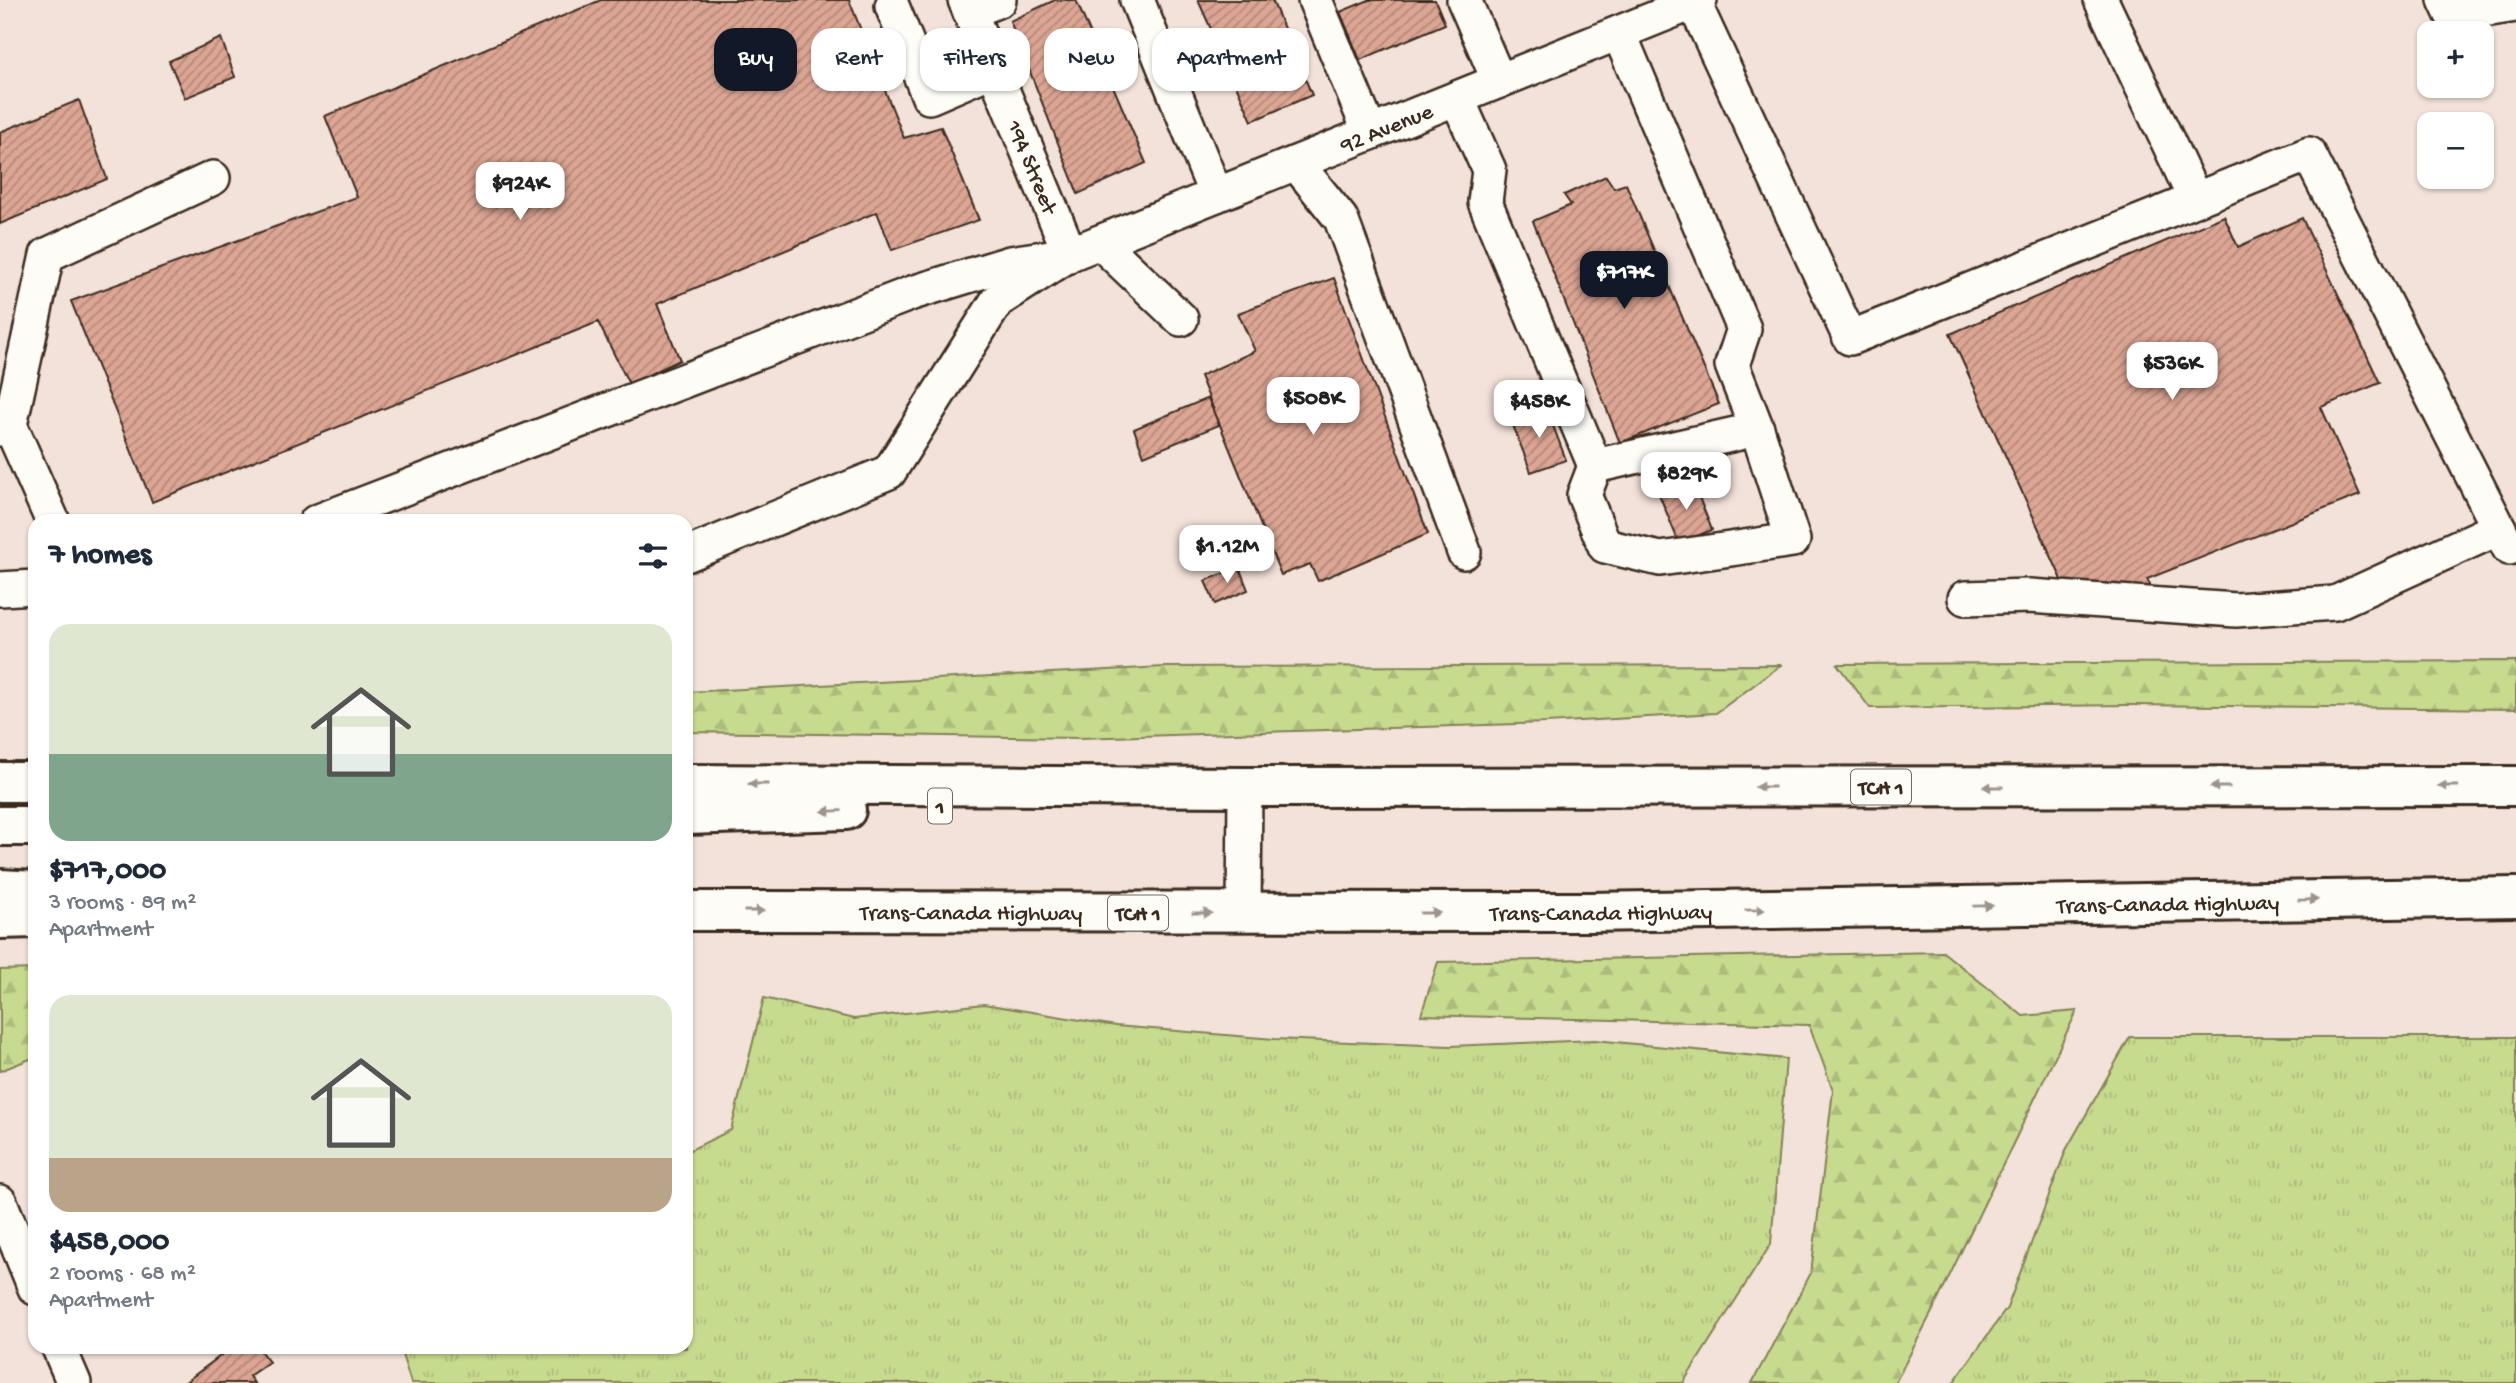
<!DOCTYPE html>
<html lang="en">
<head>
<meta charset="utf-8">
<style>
  body { margin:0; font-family:"Gochi Hand",sans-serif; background:#f6f6f7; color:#1f2937; height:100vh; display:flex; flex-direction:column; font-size:26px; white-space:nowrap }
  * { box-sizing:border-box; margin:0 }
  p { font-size:23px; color:#747a83 }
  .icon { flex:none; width:38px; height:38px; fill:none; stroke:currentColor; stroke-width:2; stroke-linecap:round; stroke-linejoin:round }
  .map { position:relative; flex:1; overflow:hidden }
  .details { position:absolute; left:28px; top:514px; width:665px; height:840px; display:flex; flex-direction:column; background:#fff; border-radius:21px; box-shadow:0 2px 5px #0004 }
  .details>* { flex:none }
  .hud { position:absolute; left:714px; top:28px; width:665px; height:63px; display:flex; gap:14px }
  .fabs { position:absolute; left:2417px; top:21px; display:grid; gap:14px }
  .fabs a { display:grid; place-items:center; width:77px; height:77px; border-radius:14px; background:#fff; box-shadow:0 2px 5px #0004; font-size:35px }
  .price { position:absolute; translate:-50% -60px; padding:0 16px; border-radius:14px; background:#fff; color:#222; font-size:23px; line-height:46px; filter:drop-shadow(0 2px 4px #0008) }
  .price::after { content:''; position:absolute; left:50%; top:42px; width:21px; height:16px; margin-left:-10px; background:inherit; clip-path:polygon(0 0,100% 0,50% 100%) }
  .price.on { background:#111827; color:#fff }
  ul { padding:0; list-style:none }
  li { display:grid; align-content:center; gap:14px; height:371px; padding:0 21px }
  li span { display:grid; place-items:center; height:217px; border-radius:21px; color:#555 }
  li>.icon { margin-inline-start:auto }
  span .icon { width:126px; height:126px; fill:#fffc; stroke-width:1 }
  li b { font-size:30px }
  h2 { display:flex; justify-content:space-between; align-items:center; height:84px; padding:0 21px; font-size:30px }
  .tag { padding:0 24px; border-radius:21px; background:#fff; box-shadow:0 2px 5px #0004; font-size:24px; line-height:63px }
  .tag.on { background:#111827; color:#fff }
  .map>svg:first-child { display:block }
  .grass { fill:url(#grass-tufts); stroke:#818256; stroke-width:2 }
  .forest { fill:url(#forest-firs); stroke:#818256; stroke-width:2 }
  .building { fill:url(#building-hatch); stroke:#3b2a1e; stroke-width:2 }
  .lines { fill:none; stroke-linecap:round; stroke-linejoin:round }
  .minor-casing { stroke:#3b2a1e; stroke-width:38 }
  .highway-casing { stroke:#3b2a1e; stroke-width:44 }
  .minor { stroke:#fdfcf7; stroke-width:33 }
  .highway { stroke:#fdfcf7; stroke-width:38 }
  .oneway { fill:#9c938a }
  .labels { text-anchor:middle; stroke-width:5; stroke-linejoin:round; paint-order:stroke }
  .shield { fill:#fdfcf7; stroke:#75695f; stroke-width:2 }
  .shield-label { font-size:21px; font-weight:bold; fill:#3b2a1e }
  .street-label { font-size:23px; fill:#3b2a1e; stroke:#fdfcf7 }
</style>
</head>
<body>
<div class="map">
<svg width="2516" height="1383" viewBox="0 0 2516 1383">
  <defs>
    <pattern id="grass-tufts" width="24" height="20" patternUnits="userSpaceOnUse" patternTransform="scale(1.75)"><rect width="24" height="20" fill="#c7db8f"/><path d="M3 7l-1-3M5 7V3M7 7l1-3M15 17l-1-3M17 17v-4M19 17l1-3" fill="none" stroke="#acbc7b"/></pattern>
    <pattern id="forest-firs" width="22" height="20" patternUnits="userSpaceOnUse" patternTransform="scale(1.75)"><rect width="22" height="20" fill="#c7db8f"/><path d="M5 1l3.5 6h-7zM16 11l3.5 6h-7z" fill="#acbc7b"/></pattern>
    <pattern id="building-hatch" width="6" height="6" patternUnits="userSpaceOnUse" patternTransform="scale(1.75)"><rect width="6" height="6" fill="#dca594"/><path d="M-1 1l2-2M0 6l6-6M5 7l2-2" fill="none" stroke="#b48778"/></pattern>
  </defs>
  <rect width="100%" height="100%" fill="#f3e2d9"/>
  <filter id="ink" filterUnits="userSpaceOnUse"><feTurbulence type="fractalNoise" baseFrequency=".0143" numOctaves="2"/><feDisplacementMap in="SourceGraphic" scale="14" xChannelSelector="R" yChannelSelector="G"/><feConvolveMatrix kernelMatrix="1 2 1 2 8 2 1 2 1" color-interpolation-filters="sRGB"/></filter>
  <g filter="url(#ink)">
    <g class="grass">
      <path d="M764 998 854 1019 984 1004 1116 1026 1274 1039 1450 1046 1595 1040 1786 1059 1771 1244 1683 1383H411L400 1348H686V1152L731 1130Z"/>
      <path d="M2130 1037H2516V1383H1953L2007 1308 2066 1150Z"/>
    </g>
    <g class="forest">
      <path d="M2516 661V709L2128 705 1870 708 1837 664Z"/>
      <path d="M1781 665 1716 713 1546 723 1079 738 686 732V692L1164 667Z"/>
      <path d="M1943 952 2023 1016 2077 1011 1933 1310 1895 1383H1752L1811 1273 1833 1090 1809 1025 1421 1015 1438 962Z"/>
      <path d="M35 969V1057L0 1071V970Z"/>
    </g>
    <g class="building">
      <path d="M601 0H849L904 138 941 127 979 220 892 250 877 212 657 304 680 360 629 384 598 322 152 502 71 301 357 197 325 116Z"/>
      <path d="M1055 0H1076L1146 163 1078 194 1010 21Z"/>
      <path d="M1198 0H1272L1312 95 1252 121Z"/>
      <path d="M1369 0H1435L1445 24 1360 60 1340 12Z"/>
      <path d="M221 38 235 77 185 98 169 61Z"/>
      <path d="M79 100 107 179 0 224V132Z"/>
      <path d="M1606 176 1614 188 1626 184 1719 404 1620 443 1533 221 1571 205 1564 195Z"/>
      <path d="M2224 216 2238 247 2302 218 2380 383 2321 407 2360 495 2147 579 2159 602 2068 593 1950 334Z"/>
      <path d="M1334 278 1428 534 1318 581 1310 564 1281 575 1200 376 1255 351 1238 313Z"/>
      <path d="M1208 398 1219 425 1144 456 1134 429Z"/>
      <path d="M1546 407 1566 460 1531 472 1511 420Z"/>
      <path d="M1692 480 1712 530 1679 543 1659 494Z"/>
      <path d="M1239 567 1248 590 1215 604 1205 581Z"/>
      <path d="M231 1348H258L269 1362 249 1376 254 1383H184Z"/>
    </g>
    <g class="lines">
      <defs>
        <g id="minor">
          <path id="s1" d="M965 0 1070 254"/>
          <path d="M1137 0 1216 195"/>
          <path d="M1315 0 1370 133"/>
          <path d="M1464 0 1499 81"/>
          <path d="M2101 0 2195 199"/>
          <path d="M2445 0 2452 15 2516 5"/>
          <path d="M1694 3 1850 338 2309 154 2509 548"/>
          <path d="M892 6 929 97 994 69"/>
          <path d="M970 12 999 0"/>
          <path d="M1457 98 1489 170 1485 202 1595 466 1757 429 1732 365 1744 329 1619 33"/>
          <path d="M1296 163 1341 219 1464 552"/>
          <path d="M1100 242 1181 319"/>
          <path d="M10 425 53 522"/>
          <path d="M0 429 10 425 47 255 213 178"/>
          <path d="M1595 466 1584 495 1605 546 1660 559 1793 540 1757 429"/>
          <path d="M316 522 912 293 1010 263 1057 256"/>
          <path id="s2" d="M686 555 889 472 997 301 1070 254 1700 0"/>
          <path d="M0 589 35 587"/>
          <path d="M1965 598 2029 596 2236 610 2335 603 2499 528"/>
          <path d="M1244 913 1245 787"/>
          <path d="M0 1202 35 1288"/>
          <path d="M59 1348 74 1383"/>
        </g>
        <g id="highway">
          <path d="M0 782H35"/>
          <path d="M686 784 1245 787 2516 786"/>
          <path d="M686 815 846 810"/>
          <path d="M0 826H35"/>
          <path d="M0 889 35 891"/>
          <path id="s3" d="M686 911 1589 912 2516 897"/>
          <path d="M0 919 35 918"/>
        </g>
      </defs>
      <use href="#minor" class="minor-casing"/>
      <use href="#highway" class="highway-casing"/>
      <use href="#minor" class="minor"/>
      <use href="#highway" class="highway"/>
    </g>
    <defs><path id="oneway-solid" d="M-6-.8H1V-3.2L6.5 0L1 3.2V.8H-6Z" transform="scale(1.75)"/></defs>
    <g class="oneway">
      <use href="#oneway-solid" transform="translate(758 784) rotate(-180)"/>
      <use href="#oneway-solid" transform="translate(2448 786) rotate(180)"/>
      <use href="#oneway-solid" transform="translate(1765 787) rotate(180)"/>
      <use href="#oneway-solid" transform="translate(1993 787) rotate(180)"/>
      <use href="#oneway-solid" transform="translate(2220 787) rotate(180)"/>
      <use href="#oneway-solid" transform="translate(832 811) rotate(178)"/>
      <use href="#oneway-solid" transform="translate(2308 900) rotate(-1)"/>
      <use href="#oneway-solid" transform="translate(1983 906) rotate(-1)"/>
      <use href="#oneway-solid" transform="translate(1755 910) rotate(-1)"/>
      <use href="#oneway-solid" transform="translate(754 911)"/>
      <use href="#oneway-solid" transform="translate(1202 913)"/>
      <use href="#oneway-solid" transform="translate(1430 913)"/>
    </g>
  </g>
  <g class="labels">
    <g class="shield">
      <rect x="1851" y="769.5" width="60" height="35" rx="5"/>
      <rect x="928" y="788.5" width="24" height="35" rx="5"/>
      <rect x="1108" y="895.5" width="60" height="35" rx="5"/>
    </g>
    <g class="shield-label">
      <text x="1881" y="794">TCH 1</text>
      <text x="940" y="813">1</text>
      <text x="1138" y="920">TCH 1</text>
    </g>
    <g class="street-label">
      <text dy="8" stroke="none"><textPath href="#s2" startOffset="849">92 Avenue</textPath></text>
      <text dy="8" stroke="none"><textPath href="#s1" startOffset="180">194 Street</textPath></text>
      <text dy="8" stroke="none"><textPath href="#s3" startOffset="1482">Trans-Canada Highway</textPath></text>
      <text dy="8" stroke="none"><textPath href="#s3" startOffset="915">Trans-Canada Highway</textPath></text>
      <text dy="8" stroke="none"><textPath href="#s3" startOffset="285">Trans-Canada Highway</textPath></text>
    </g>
  </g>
</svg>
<div class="fabs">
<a>+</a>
<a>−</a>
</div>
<b class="price" style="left:520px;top:222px">$924K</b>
<b class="price on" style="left:1624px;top:311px">$717K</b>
<b class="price" style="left:2172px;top:402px">$536K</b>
<b class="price" style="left:1313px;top:437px">$508K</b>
<b class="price" style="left:1539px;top:440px">$458K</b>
<b class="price" style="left:1686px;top:512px">$829K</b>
<b class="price" style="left:1227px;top:585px">$1.12M</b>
<div class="hud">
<a class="tag on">Buy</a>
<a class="tag">Rent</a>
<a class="tag">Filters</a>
<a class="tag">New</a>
<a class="tag">Apartment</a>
</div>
<section class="details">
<h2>7 homes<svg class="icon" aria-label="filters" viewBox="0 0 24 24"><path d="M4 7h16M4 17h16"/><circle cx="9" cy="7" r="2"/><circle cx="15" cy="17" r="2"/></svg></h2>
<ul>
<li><span style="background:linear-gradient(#dfe7d0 60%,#7fa58c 0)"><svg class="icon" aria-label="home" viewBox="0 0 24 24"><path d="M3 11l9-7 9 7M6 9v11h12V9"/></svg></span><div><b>$717,000</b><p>3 rooms · 89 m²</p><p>Apartment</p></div></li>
<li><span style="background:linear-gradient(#dfe7d0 75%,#b9a48a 0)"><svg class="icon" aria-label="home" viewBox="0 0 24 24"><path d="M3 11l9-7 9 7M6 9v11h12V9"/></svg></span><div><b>$458,000</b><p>2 rooms · 68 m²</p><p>Apartment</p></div></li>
</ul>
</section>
</div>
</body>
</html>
